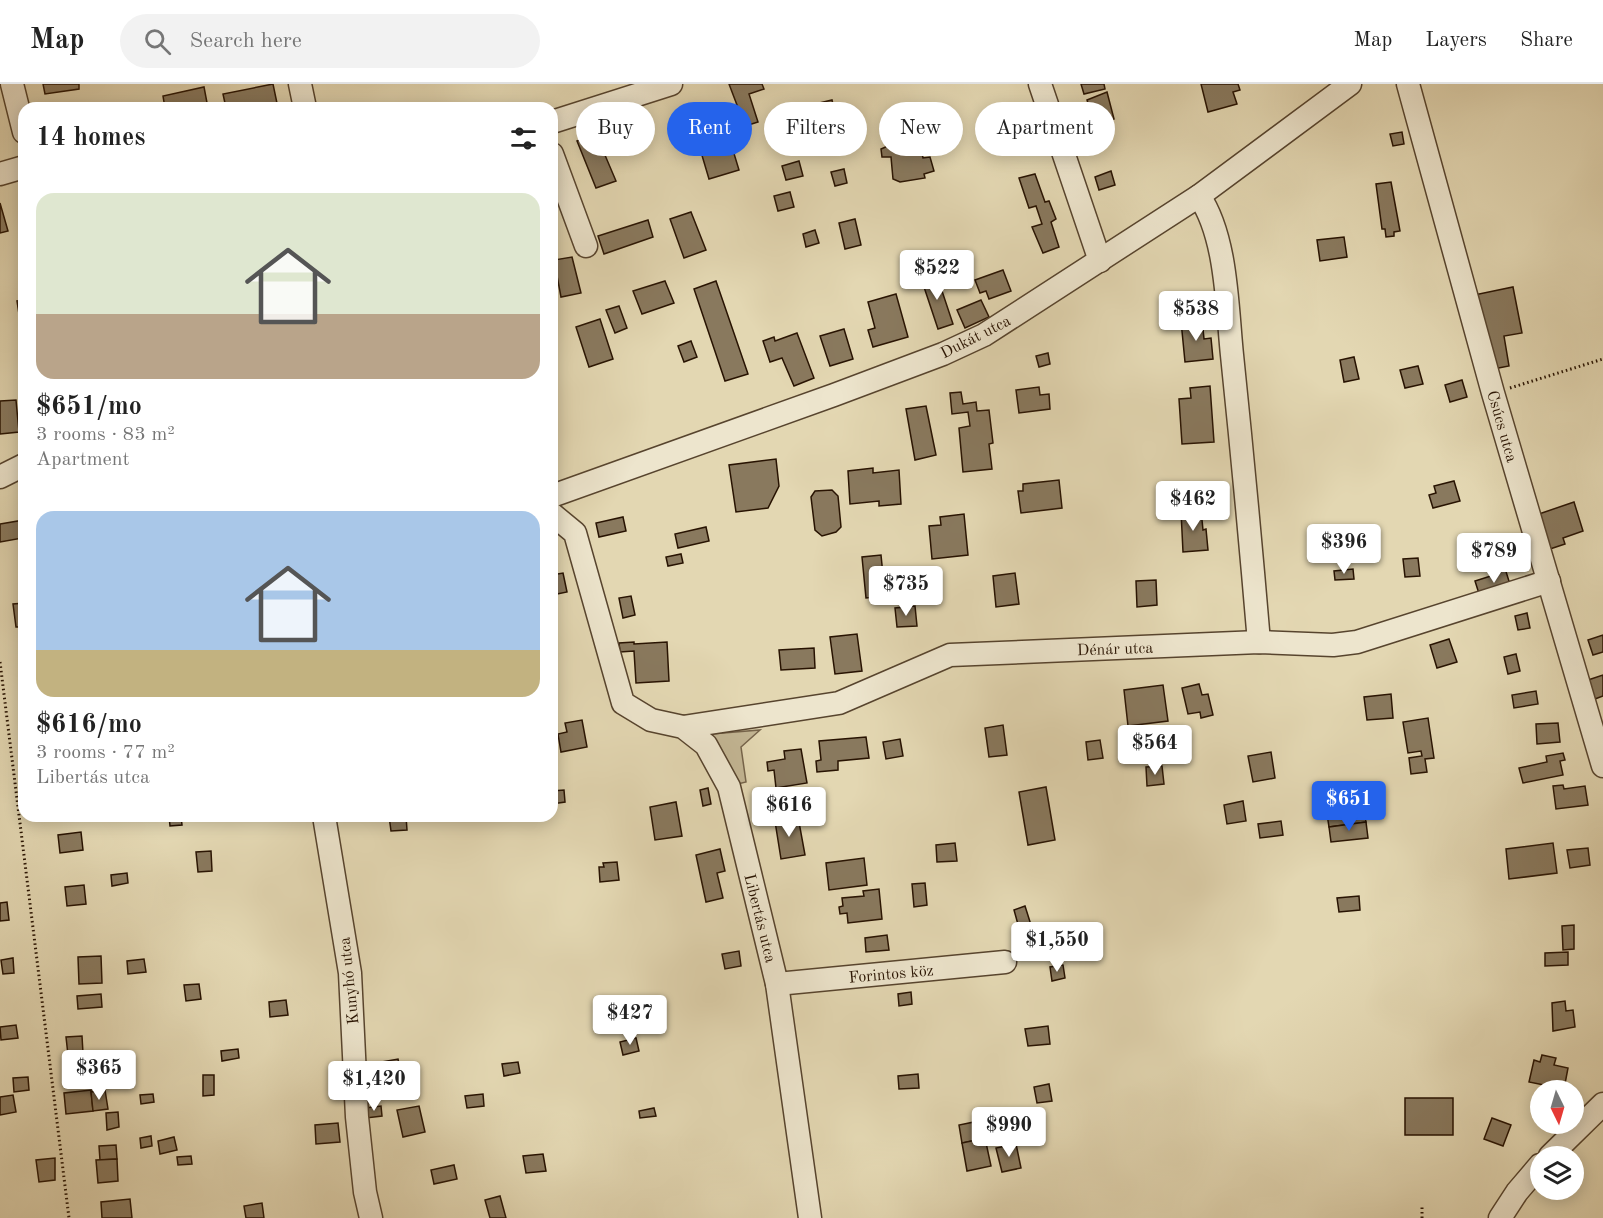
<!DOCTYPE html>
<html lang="en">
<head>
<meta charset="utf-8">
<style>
  body { margin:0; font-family:"Old Standard TT",serif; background:#f2f2f2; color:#222; height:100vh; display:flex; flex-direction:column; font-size:22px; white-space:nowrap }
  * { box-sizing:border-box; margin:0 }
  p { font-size:20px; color:#767676 }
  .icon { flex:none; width:33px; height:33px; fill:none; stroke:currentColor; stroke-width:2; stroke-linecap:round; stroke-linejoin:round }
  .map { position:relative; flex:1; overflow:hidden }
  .sheet { position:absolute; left:18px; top:18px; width:540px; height:720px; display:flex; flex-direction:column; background:#fff; border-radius:18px; box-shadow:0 3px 15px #0003 }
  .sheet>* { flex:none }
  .guide { position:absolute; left:576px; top:18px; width:570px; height:54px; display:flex; gap:12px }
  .needle { width:39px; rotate:175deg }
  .buttons { position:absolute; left:1530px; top:996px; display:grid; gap:12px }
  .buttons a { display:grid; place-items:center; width:54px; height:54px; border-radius:50%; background:#fff; box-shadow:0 3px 15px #0003; font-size:30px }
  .price { position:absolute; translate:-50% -51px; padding:0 14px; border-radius:6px; background:#fff; color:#222; font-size:20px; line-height:39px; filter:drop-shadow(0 2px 3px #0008) }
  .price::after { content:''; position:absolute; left:50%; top:36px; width:18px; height:14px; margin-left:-9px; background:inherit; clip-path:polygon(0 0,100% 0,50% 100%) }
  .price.active { background:#2563eb; color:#fff }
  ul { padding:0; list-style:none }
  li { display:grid; align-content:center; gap:12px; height:318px; padding:0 18px }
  li span { display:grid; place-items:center; height:186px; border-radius:18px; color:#555 }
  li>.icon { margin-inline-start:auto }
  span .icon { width:108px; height:108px; fill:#fffc; stroke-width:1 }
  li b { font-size:26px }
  h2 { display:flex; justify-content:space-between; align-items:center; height:72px; padding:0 18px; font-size:26px }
  .tag { padding:0 21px; border-radius:27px; background:#fff; box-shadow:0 3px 15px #0003; font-size:21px; line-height:54px }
  .tag.active { background:#2563eb; color:#fff }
  header { display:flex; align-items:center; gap:36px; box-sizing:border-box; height:84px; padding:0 30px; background:#fff; border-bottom:2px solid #e0e0e0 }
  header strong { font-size:28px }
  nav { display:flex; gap:33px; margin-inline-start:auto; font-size:21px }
  .search { width:420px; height:54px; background:#f2f2f2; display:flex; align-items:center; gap:15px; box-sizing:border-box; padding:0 21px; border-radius:33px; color:#767676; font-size:22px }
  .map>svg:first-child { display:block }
  .green { fill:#c3b694; stroke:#76644b; stroke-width:1.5 }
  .building { fill:#89795e; stroke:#281302; stroke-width:1.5 }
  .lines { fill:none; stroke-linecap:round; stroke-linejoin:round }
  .minor-casing { stroke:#57442e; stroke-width:25 }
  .path { stroke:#281302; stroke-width:3; stroke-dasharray:1.5 3; stroke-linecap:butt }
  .minor { stroke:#ede5cd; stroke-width:22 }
  .labels { text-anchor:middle; stroke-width:5; stroke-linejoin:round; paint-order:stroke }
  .street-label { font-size:16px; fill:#281302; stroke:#ede5cd }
</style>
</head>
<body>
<header>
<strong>Map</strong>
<div class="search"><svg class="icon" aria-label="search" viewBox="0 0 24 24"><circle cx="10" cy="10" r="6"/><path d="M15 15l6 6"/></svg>Search here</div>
<nav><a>Map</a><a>Layers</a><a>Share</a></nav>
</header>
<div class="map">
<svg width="1603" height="1134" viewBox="0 0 1603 1134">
  <rect width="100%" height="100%" fill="#e3d7b2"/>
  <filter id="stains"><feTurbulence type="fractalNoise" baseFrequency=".00333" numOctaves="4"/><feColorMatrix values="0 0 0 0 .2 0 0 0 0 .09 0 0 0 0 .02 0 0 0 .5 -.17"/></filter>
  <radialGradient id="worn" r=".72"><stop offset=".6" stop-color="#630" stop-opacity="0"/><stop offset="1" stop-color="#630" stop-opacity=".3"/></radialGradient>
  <path class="green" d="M760 646 741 663 746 698 734 701 699 651Z"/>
  <g class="building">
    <path d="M43 0H79V5L45 10Z"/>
    <path d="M273 0 278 24H226L223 10Z"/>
    <path d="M729 0H762L764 5 749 10 758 38 745 42Z"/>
    <path d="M1081 0H1104L1105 5 1084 10Z"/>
    <path d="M1201 0H1238L1240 6 1233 8 1237 20 1208 28Z"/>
    <path d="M204 3 208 24H165L163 12Z"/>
    <path d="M1107 8 1114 35 1094 40 1087 16Z"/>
    <path d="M832 16 835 29 822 32 819 19Z"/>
    <path d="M725 40 739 86 709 95 701 68 708 66 702 47Z"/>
    <path d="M917 47 923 74 930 73 934 87 924 90 925 94 900 98 893 95 891 73H882L881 65 888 62 887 51Z"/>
    <path d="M1402 48 1404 60 1393 62 1390 50Z"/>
    <path d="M596 50 616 97 596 104 577 57Z"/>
    <path d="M799 77 803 92 786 96 782 82Z"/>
    <path d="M844 85 847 99 835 102 831 88Z"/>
    <path d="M1111 87 1115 101 1099 106 1095 93Z"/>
    <path d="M1035 90 1045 118 1049 117 1056 135 1051 138 1059 163 1043 169 1032 143 1042 140 1036 122 1029 124 1019 94Z"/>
    <path d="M1391 98 1400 147 1394 148V152L1386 153 1385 145H1382L1376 100Z"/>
    <path d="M790 108 794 123 778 127 774 112Z"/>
    <path d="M0 119 8 147 0 149Z"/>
    <path d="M691 128 706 166 684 174 670 135Z"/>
    <path d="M855 135 861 161 845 165 839 139Z"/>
    <path d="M648 136 653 153 604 170 598 152Z"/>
    <path d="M815 146 819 159 806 163 803 150Z"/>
    <path d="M1344 153 1347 173 1320 177 1317 156Z"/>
    <path d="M572 173 581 209 561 213 554 176Z"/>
    <path d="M1003 186 1011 207 989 215 986 207 980 209 975 196Z"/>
    <path d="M936 189 953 240 938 245 921 194Z"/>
    <path d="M665 197 674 219 642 230 633 207Z"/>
    <path d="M716 197 748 290 725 297 694 205Z"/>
    <path d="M1513 203 1522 249 1504 252 1509 282 1488 286 1474 211Z"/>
    <path d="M896 210 908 253 873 263 868 246 875 244 868 218Z"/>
    <path d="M24 216V264L17 217Z"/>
    <path d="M981 216 989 233 965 244 957 226Z"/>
    <path d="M619 222 627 244 615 249 606 226Z"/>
    <path d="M600 235 613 275 589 283 576 243Z"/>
    <path d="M1202 235 1204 255 1211 254 1213 275 1185 278 1181 237Z"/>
    <path d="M844 245 853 275 830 282 820 252Z"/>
    <path d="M797 249 814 294 794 302 782 274 770 278 763 257 774 253 775 257Z"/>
    <path d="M691 257 697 273 684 278 678 262Z"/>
    <path d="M1048 269 1050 280 1039 283 1036 272Z"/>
    <path d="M1354 273 1359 295 1344 298 1340 276Z"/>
    <path d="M1418 282 1423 300 1405 304 1400 286Z"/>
    <path d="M1462 296 1467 313 1450 318 1445 301Z"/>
    <path d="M1210 302 1214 358 1182 360 1179 315 1191 314 1190 304Z"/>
    <path d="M1039 303 1040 311 1049 310 1050 325 1019 329 1016 306Z"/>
    <path d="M961 308 963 320 976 318 977 327 989 326 993 359 989 360 992 385 963 388 959 344 970 342 968 328 952 330 950 309Z"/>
    <path d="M16 316 19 348 0 350V317Z"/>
    <path d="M926 322 936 371 915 376 906 325Z"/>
    <path d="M776 375 779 402 768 424 736 428 729 381Z"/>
    <path d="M873 384V389L899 386 901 420 879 422V417L850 420 848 387Z"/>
    <path d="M1059 396 1062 424 1021 429 1018 407H1023V400Z"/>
    <path d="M1454 397 1460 417 1433 424 1429 411 1436 409 1434 402Z"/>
    <path d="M832 406 838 412 841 443 836 448 822 452 815 446 811 413 815 407Z"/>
    <path d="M1574 418 1583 447 1563 454 1565 460 1547 466 1536 431Z"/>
    <path d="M1201 426 1203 446 1206 445 1208 466 1183 468 1181 427Z"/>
    <path d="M964 430 968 471 932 475 929 442 941 441 940 433Z"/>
    <path d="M623 433 626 447 599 453 596 439Z"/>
    <path d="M24 436V463L22 454 0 458V440Z"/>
    <path d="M706 443 709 457 678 464 675 450Z"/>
    <path d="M681 470 683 479 668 482 666 473Z"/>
    <path d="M881 471 883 491 896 490 898 511 866 514 862 473Z"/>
    <path d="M1418 474 1420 492 1405 493 1403 475Z"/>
    <path d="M1504 481 1512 507 1481 516 1475 497 1494 491 1492 484Z"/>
    <path d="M1353 485 1354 495 1335 496 1334 487Z"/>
    <path d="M563 489 567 508 552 511V491Z"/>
    <path d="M1015 489 1019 520 996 523 993 492Z"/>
    <path d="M1156 496 1157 521 1137 523 1136 497Z"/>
    <path d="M631 512 635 531 623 534 619 514Z"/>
    <path d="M24 519V543H16L13 520Z"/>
    <path d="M915 522 917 542 897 543 895 524Z"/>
    <path d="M1527 529 1530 544 1518 546 1515 532Z"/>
    <path d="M857 550 862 587 835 590 830 553Z"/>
    <path d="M1603 551V568L1593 571 1588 556Z"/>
    <path d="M1449 555 1457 578 1437 584 1430 561Z"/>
    <path d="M634 558V560L667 558 669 597 636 599 634 567 620 568 619 559Z"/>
    <path d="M814 564 815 584 781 586 779 566Z"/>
    <path d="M1516 570 1520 587 1508 590 1504 573Z"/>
    <path d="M1603 591V612L1595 615 1588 596Z"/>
    <path d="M1199 600 1202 611 1208 610 1213 631 1201 634 1200 628 1188 630 1182 604Z"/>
    <path d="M1163 601 1168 637 1128 642 1124 606Z"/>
    <path d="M1536 607 1538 620 1514 624 1512 611Z"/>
    <path d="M1391 610 1393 634 1367 636 1364 613Z"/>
    <path d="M1428 634 1434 674 1425 675 1427 688 1411 690 1409 674 1422 672 1421 667 1408 669 1403 638Z"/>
    <path d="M582 636 587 663 561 668 558 650 567 648 565 639Z"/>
    <path d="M1558 639 1560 658 1537 660 1536 640Z"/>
    <path d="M1003 641 1007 671 989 673 985 644Z"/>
    <path d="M866 653 869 674 838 677V686L817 688 816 677 821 676 819 657Z"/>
    <path d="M900 655 903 672 886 675 883 658Z"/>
    <path d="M1100 656 1103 674 1088 676 1086 658Z"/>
    <path d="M801 665 807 699 776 704 774 686 768 687 767 678 785 675 784 667Z"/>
    <path d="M1271 668 1275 694 1253 698 1248 672Z"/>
    <path d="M1563 669 1565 676 1560 677 1563 691 1523 699 1519 684 1547 678 1546 672Z"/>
    <path d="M1162 682 1164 700 1147 702 1146 683Z"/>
    <path d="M1563 701 1564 705 1585 702 1588 721 1556 725 1553 702Z"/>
    <path d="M1046 703 1055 756 1028 761 1019 708Z"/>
    <path d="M708 704 711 720 703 722 700 706Z"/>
    <path d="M564 706 565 718 552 720V707Z"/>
    <path d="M1243 717 1246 737 1227 740 1224 721Z"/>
    <path d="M676 718 682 752 655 756 650 723Z"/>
    <path d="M1352 724 1353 729 1364 727 1366 738 1329 743 1327 730Z"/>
    <path d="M786 729 788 740 799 738 805 771 781 775 774 731Z"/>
    <path d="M169 732H181L182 741 170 742Z"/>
    <path d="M389 732H406L407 746 391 747Z"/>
    <path d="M1281 737 1283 751 1260 754 1258 740Z"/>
    <path d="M1366 738 1368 754 1331 758 1329 743Z"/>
    <path d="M81 748 83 766 60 769 58 751Z"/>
    <path d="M955 759 957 777 937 778 936 761Z"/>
    <path d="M1553 759 1557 789 1509 795 1506 765Z"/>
    <path d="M1588 764 1590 781 1570 784 1567 766Z"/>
    <path d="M720 765 725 787 717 789 723 814 706 818 696 771Z"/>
    <path d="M211 767 212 787 198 788 196 768Z"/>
    <path d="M864 774 867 801 829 806 826 779Z"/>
    <path d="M617 778 619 796 600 798 599 783H604L603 779Z"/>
    <path d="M127 789 128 799 112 802 111 791Z"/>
    <path d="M925 799 927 821 914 823 912 800Z"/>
    <path d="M84 801 86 820 67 822 65 803Z"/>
    <path d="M879 805 882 835 848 839 847 829 840 830 839 823 843 822 842 814 864 812 863 807Z"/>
    <path d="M1359 812 1360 826 1339 828 1337 814Z"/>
    <path d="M7 818 9 836 0 837V819Z"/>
    <path d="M1025 822 1031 841 1019 844 1014 826Z"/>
    <path d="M1574 841V865L1563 866 1562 842Z"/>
    <path d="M887 851 889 866 866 868 865 854Z"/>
    <path d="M739 867 741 882 725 885 722 870Z"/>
    <path d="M1568 868V881L1545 882V869Z"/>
    <path d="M101 872 102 899 79 900 78 873Z"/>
    <path d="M13 874 14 889 3 890 1 876Z"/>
    <path d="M144 875 146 888 128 890 127 877Z"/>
    <path d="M1063 881 1065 894 1052 897 1050 883Z"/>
    <path d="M199 900 201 915 186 917 184 901Z"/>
    <path d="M911 908 912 920 899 922 898 910Z"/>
    <path d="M101 910 102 923 78 925 77 912Z"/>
    <path d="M286 916 288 931 270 933 269 918Z"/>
    <path d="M1565 917 1566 927 1573 926 1575 943 1553 947 1552 919Z"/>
    <path d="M16 941 18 954 1 956 0 943Z"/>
    <path d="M1048 942 1050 960 1028 962 1025 945Z"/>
    <path d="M82 952 83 969 68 971 66 953Z"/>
    <path d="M636 954 639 967 623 971 620 958Z"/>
    <path d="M238 965 239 974 222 977 221 967Z"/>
    <path d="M1542 971 1556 974 1554 981 1568 984 1564 1005 1529 998 1534 976 1540 978Z"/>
    <path d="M398 975 401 991 384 994 381 978Z"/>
    <path d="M518 978 520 989 504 992 502 980Z"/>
    <path d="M918 990 919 1004 899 1005 898 992Z"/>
    <path d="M203 991H214V1011L203 1012Z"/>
    <path d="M28 993 29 1006 14 1008 13 994Z"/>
    <path d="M1049 1000 1052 1017 1037 1019 1034 1003Z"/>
    <path d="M91 1006 93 1027 66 1030 64 1009Z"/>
    <path d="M105 1006 108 1025 93 1027 91 1008Z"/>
    <path d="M153 1010 154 1018 141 1020 140 1011Z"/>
    <path d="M483 1010 484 1022 467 1024 465 1012Z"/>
    <path d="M13 1011 16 1028 0 1031V1013Z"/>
    <rect x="1405" y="1014" width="48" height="37"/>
    <path d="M381 1022 382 1032 366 1034 365 1024Z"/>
    <path d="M419 1022 425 1048 403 1053 397 1026Z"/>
    <path d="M654 1024 656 1032 640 1034 639 1027Z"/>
    <path d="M118 1028 119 1043 107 1046 106 1029Z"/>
    <path d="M1492 1034 1511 1041 1503 1062 1484 1055Z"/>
    <path d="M974 1038 978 1056 962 1059 959 1041Z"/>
    <path d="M338 1039 340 1058 316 1060 315 1041Z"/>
    <path d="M151 1052 152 1062 141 1064 140 1054Z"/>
    <path d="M174 1053 177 1066 160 1070 158 1057Z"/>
    <path d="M985 1054 991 1082 967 1087 962 1059Z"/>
    <path d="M1016 1060 1021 1084 1002 1088 996 1064Z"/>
    <path d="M116 1061 117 1075 100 1076 99 1062Z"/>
    <path d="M543 1070 546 1087 526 1089 523 1072Z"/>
    <path d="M191 1072 192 1080 178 1081 177 1073Z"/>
    <path d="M55 1074V1096L39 1098 36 1076Z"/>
    <path d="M117 1075 118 1097 98 1099 96 1076Z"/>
    <path d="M454 1081 457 1095 434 1100 431 1086Z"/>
    <path d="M500 1112 506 1134H490L485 1116Z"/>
    <path d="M130 1115 132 1134H102L101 1118Z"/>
    <path d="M262 1119 264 1134H246L244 1122Z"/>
  </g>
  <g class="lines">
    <defs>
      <g id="minor">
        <path d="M12 0 24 48"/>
        <path d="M300 0 305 24"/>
        <path d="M1040 0 1100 177"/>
        <path d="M1408 0 1493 309 1603 682"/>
        <path d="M552 38 671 0"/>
        <path d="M552 70 586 162"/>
        <path d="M0 90 24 83"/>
        <path d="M1199 112C1227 153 1227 223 1232 271 1242 367 1251 463 1259 558"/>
        <path d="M0 393 24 381"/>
        <path d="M552 412 834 311 943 270 984 251 1199 112 1350 0"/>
        <path d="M552 430 575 449 623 619 651 636 683 643 706 661 729 703 777 900 810 1134"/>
        <path d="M683 643 839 619 950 571 1259 558 1333 561 1357 558 1549 497"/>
        <path d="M324 732 350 889 357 1033 365 1108 371 1134"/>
        <path d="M777 900 1005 878"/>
        <path d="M1550 1072 1603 1020"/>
        <path d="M1500 1134 1517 1108 1540 1081"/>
      </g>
    </defs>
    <use href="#minor" class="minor-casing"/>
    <g class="path">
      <path d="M24 291V293"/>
      <path d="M1510 304 1603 275"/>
      <path d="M0 578 69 1134"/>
      <path d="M1422 1134V1121"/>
    </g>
    <use href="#minor" class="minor"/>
  </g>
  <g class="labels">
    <g class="street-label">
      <text transform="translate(975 252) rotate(-27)" y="6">Dukát utca</text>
      <text transform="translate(1503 342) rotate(74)" y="6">Csúcs utca</text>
      <text transform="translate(1115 564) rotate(-2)" y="6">Dénár utca</text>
      <text transform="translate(761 834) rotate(76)" y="6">Libertás utca</text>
      <text transform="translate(891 889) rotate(-5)" y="6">Forintos köz</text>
      <text transform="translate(348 897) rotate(-96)" y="6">Kunyhó utca</text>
    </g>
  </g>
  <rect width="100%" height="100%" filter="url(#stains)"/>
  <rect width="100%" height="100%" fill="url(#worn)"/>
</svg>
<div class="buttons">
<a><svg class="needle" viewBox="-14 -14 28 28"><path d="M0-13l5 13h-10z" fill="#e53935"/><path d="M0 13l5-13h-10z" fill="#767676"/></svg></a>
<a><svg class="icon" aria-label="layers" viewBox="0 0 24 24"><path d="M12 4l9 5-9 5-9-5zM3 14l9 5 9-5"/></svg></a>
</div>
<b class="price" style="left:937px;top:217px">$522</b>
<b class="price" style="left:1196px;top:258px">$538</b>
<b class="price" style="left:1193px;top:448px">$462</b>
<b class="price" style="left:1344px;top:491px">$396</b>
<b class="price" style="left:1494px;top:500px">$789</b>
<b class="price" style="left:906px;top:533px">$735</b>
<b class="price" style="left:1155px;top:692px">$564</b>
<b class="price active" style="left:1349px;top:748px">$651</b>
<b class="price" style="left:789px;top:754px">$616</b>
<b class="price" style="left:1057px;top:889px">$1,550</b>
<b class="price" style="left:630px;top:962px">$427</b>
<b class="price" style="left:99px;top:1017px">$365</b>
<b class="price" style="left:374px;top:1028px">$1,420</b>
<b class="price" style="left:1009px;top:1074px">$990</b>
<div class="guide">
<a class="tag">Buy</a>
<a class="tag active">Rent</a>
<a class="tag">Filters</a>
<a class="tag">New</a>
<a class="tag">Apartment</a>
</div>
<section class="sheet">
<h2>14 homes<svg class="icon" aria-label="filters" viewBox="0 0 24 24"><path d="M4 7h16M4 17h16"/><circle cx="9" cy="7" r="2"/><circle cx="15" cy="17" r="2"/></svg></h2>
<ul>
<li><span style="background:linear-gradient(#dfe7d0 65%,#b9a48a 0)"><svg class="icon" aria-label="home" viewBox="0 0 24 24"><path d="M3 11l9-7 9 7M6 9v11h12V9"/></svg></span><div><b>$651/mo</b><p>3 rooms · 83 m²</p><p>Apartment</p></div></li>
<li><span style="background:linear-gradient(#a9c7e8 75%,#c2b280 0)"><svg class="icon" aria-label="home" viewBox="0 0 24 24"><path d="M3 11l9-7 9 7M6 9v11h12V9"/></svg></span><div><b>$616/mo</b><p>3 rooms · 77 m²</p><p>Libertás utca</p></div></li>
</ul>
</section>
</div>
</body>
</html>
